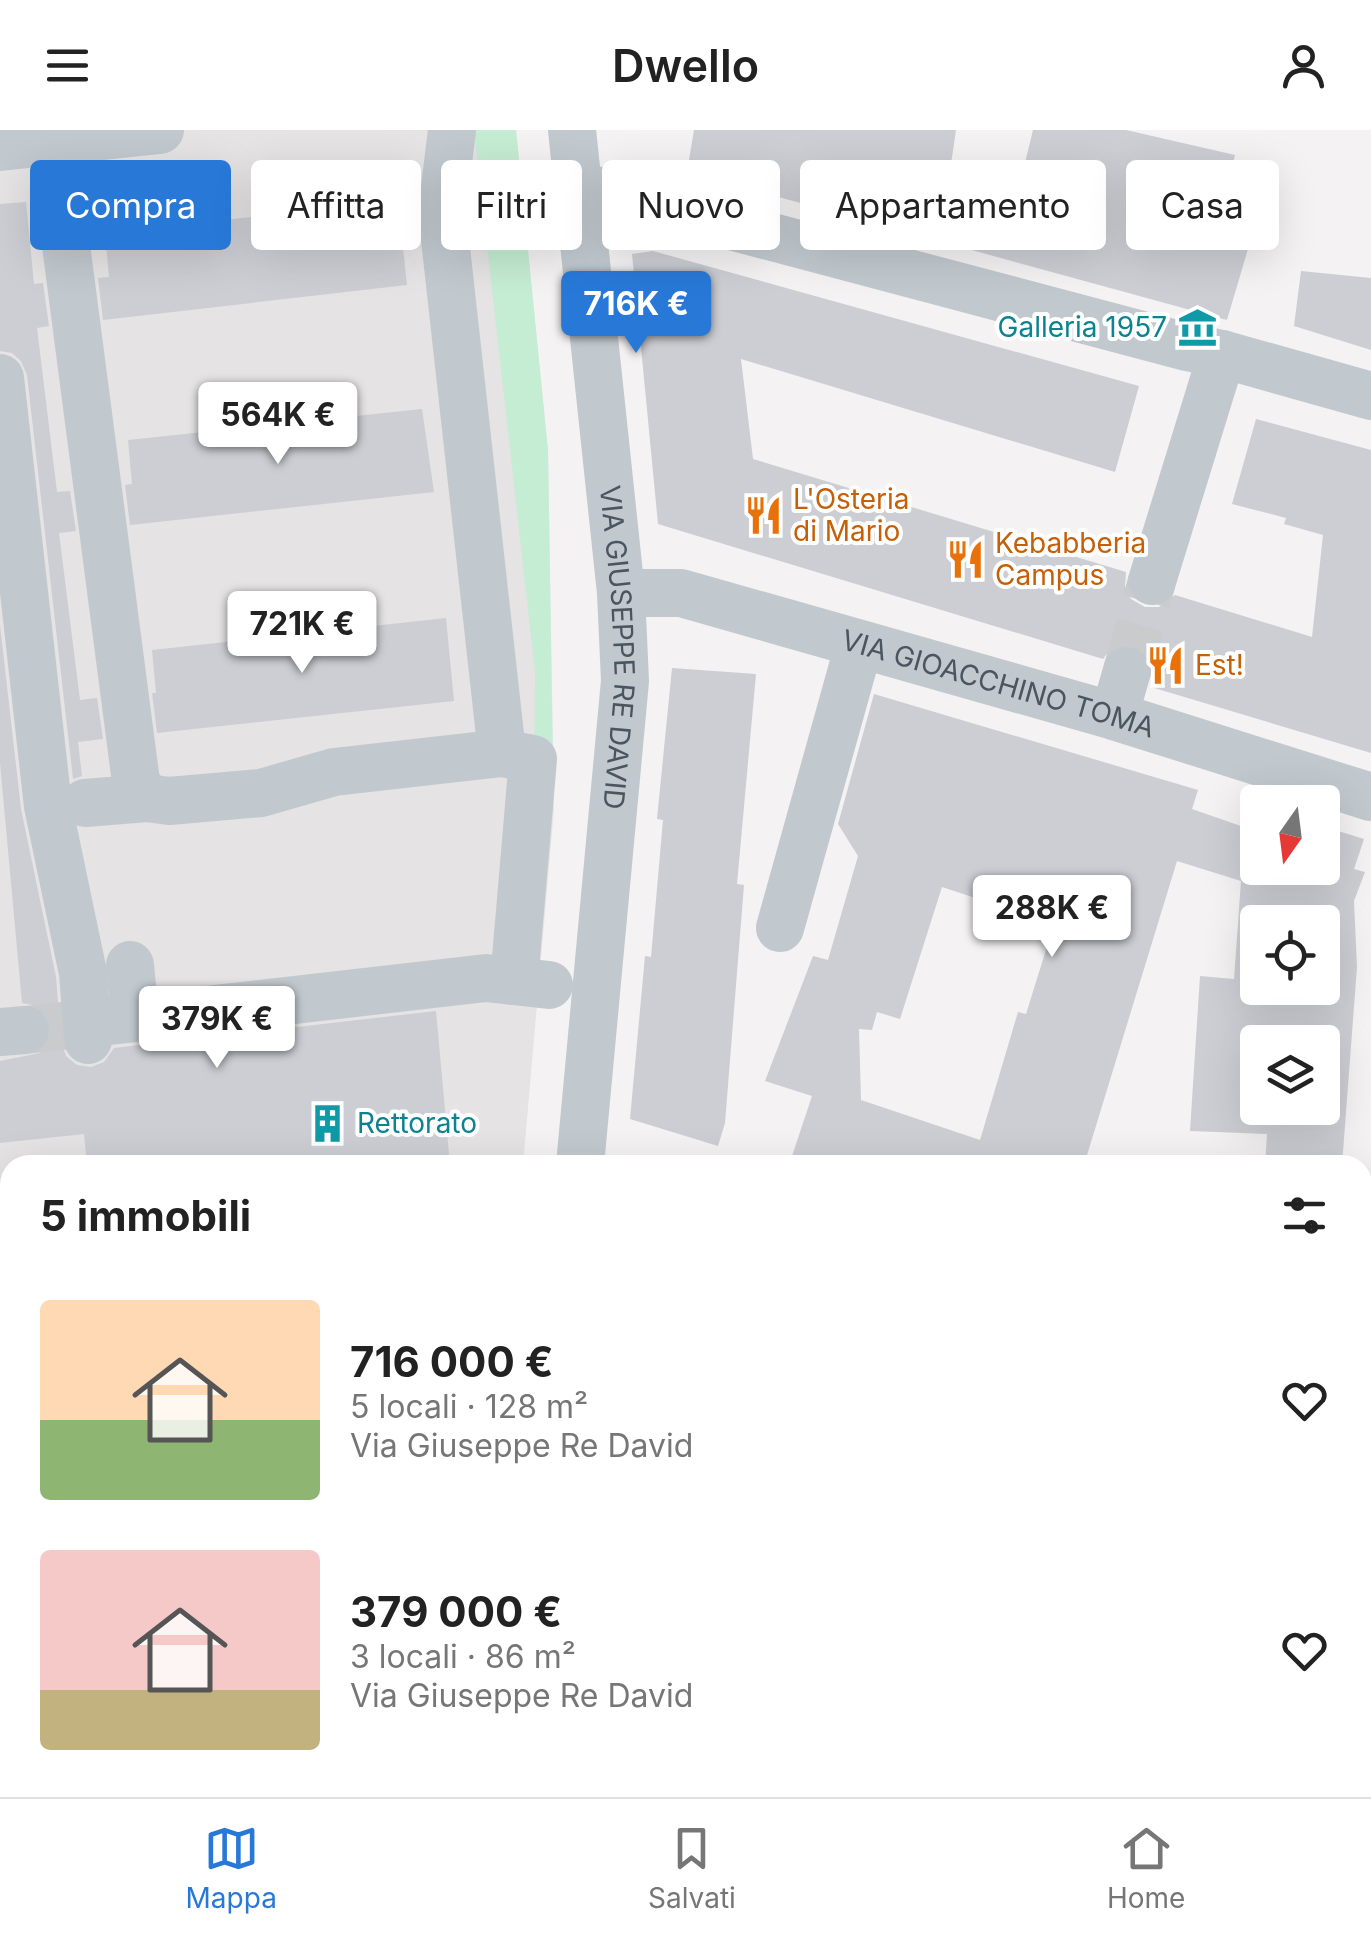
<!DOCTYPE html>
<html lang="it">
<head>
<meta charset="utf-8">
<style>
  body { margin:0; font-family:Inter,sans-serif; background:#f2f2f2; color:#222; height:100vh; display:flex; flex-direction:column; font-size:38px; white-space:nowrap }
  * { box-sizing:border-box; margin:0 }
  p { font-size:32px; color:#767676 }
  .icon { flex:none; width:55px; height:55px; fill:none; stroke:currentColor; stroke-width:2; stroke-linecap:round; stroke-linejoin:round }
  .map { position:relative; flex:1; overflow:hidden }
  .panel { position:absolute; left:0px; top:1025px; width:1372px; height:642px; display:flex; flex-direction:column; background:#fff; border-radius:30px 30px 0 0; box-shadow:0 10px 40px #0002 }
  .panel>* { flex:none }
  .top-card { position:absolute; left:30px; top:30px; width:1312px; height:90px; display:flex; gap:20px }
  .needle { width:65px; rotate:194deg }
  .tools { position:absolute; left:1240px; top:655px; display:grid; gap:20px }
  .tools a { display:grid; place-items:center; width:100px; height:100px; border-radius:10px; background:#fff; box-shadow:0 10px 40px #0002; font-size:50px }
  .price { position:absolute; translate:-50% -85px; padding:0 22px; border-radius:10px; background:#fff; color:#222; font-size:32px; line-height:65px; filter:drop-shadow(0 2px 5px #0008) }
  .price::after { content:''; position:absolute; left:50%; top:60px; width:30px; height:22px; margin-left:-15px; background:inherit; clip-path:polygon(0 0,100% 0,50% 100%) }
  .price.selected { background:#2878d7; color:#fff }
  ul { padding:0; list-style:none }
  li { display:flex; align-items:center; gap:30px; height:250px; padding:0 40px }
  li span { display:grid; place-items:center; flex:none; width:280px; height:200px; border-radius:10px; color:#555 }
  li>.icon { margin-inline-start:auto }
  span .icon { width:120px; height:120px; fill:#fffc; stroke-width:1 }
  li b { font-size:42px }
  h2 { display:flex; justify-content:space-between; align-items:center; height:120px; padding:0 40px; font-size:42px }
  .pill { padding:0 35px; border-radius:10px; background:#fff; box-shadow:0 10px 40px #0002; font-size:35px; line-height:90px }
  .pill.selected { background:#2878d7; color:#fff }
  header { display:flex; justify-content:space-between; align-items:center; height:130px; padding:0 40px; background:#fff; font-size:45px; font-weight:600 }
  .menu { display:flex; justify-content:space-around; align-items:center; height:140px; border-top:2px solid #e0e0e0; background:#fff; font-size:28px; color:#767676 }
  .menu a { display:grid; justify-items:center; gap:5px }
  .menu .selected { color:#2878d7 }
  .map>svg:first-child { display:block }
  .education { fill:#e5e3e3 }
  .green { fill:#c5edd3 }
  .building { fill:#ccced4; fill-rule:evenodd }
  .lines { fill:none; stroke-linecap:round; stroke-linejoin:round }
  .minor-tunnel { stroke:#cacbcd; stroke-width:48; stroke-dasharray:48 24; stroke-linecap:butt }
  .minor { stroke:#c1c9cf; stroke-width:48 }
  .labels { text-anchor:middle; stroke-width:8; stroke-linejoin:round; paint-order:stroke }
  .culture-label { font-size:28px; fill:#0d838f; stroke:#fff; text-anchor:end }
  .food-label { font-size:28px; fill:#c56008; stroke:#fff; text-anchor:start }
  .street-label { font-size:28px; fill:#4b555e; stroke:#fff }
</style>
</head>
<body>
<header><svg class="icon" aria-label="menu" viewBox="0 0 24 24"><path d="M4 6h16M4 12h16M4 18h16"/></svg>Dwello<svg class="icon" aria-label="person" viewBox="0 0 24 24"><circle cx="12" cy="8" r="4"/><path d="M4 21q1-7 8-7t8 7"/></svg></header>
<div class="map">
<svg width="1371" height="1667" viewBox="0 0 1371 1667">
  <rect width="100%" height="100%" fill="#f4f2f2"/>
  <g class="education">
    <path d="M0 0H516L548 321 554 680 523 1035H10V1658H78L76 1667 0 1665Z"/>
    <path d="M180 1658H465L464 1667H230Z"/>
  </g>
  <path class="green" d="M474 0H516L548 321 553 646 534 644 535 542Z"/>
  <g class="building">
    <path d="M694 0H956L951 34 1021 49 1033 0H1126L1235 25 1220 89 1230 92 1226 113 1248 119 1227 190 687 42Z"/>
    <path d="M398 71 407 155 103 190 98 148 109 147 105 103Z"/>
    <path d="M26 72 34 154 43 153 49 196 37 198 57 362 70 361 76 401 59 403 80 570 97 568 103 609 78 612 82 646 73 649 27 245 21 231 12 223 0 221V74Z"/>
    <path d="M653 121 1139 256 1115 342 741 229 753 329 1126 442 1125 456 1131 469 1145 477H1159L1175 465 1312 507 1323 405 1284 394 1286 388 1232 374 1256 289 1371 320V623L1151 557 1153 534 1147 523 1136 515H1120L1109 521 1103 529 658 394 632 124Z"/>
    <path d="M1301 141 1371 148V220L1294 196Z"/>
    <path d="M422 279 434 362 130 395 125 355 132 354 128 310Z"/>
    <path d="M446 488 454 571 157 603 152 563H156L152 520Z"/>
    <path d="M0 495 21 679 56 847 61 912 66 926 77 935 91 937 104 932 114 918 436 881 450 1035H87L84 1004 0 1013V931L40 923 49 913 52 899 48 885 38 876 22 873 0 633Z"/>
    <path d="M672 538 756 544 737 754 744 755 725 993 718 1016 630 989 645 826 651 827 663 690 657 689Z"/>
    <path d="M874 564 1198 660 1192 679 1258 702V738H1322V696L1364 709 1354 739 1365 742 1354 771 1357 837 1342 1035H1265L1267 1004 1190 1001 1200 846 1234 849 1241 751 1177 731 1084 1035H789L812 966 765 951 813 826 828 830 858 726 838 694ZM942 757 1054 794 1026 884 1018 882 980 1010 861 970 859 899 872 900 877 882 900 889ZM1258 792H1322V858H1258ZM1258 912H1322V978H1258Z"/>
  </g>
  <g class="lines">
    <g class="minor-tunnel">
      <path d="M1127 541 1152 451"/>
      <path d="M25 900 110 891"/>
    </g>
    <g class="minor">
      <path d="M452 0 442 82 502 623 533 629 514 851"/>
      <path id="s1" d="M572 0 621 463 625 551 580 1035"/>
      <path d="M0 17 160 0"/>
      <path d="M580 56 1187 217 1222 224 1371 266"/>
      <path d="M61 77 136 652 147 668 169 671 261 663 334 642 502 623"/>
      <path d="M0 248 48 676 83 843 88 910"/>
      <path d="M1152 451 1222 224"/>
      <path id="s2" d="M621 463H681L1114 586 1371 667"/>
      <path d="M1114 586 1127 541"/>
      <path d="M85 673 147 668"/>
      <path d="M780 798 859 515"/>
      <path d="M130 835 135 888"/>
      <path d="M110 891 486 848 549 855"/>
      <path d="M0 902 25 900"/>
      <path d="M1362 1333 1371 1237"/>
      <path d="M525 1667 526 1658"/>
      <path d="M1336 1667 1337 1658"/>
    </g>
  </g>
  <defs>
    <symbol id="museum-bare" viewBox="-9 -9 18 18"><path d="M0-6L6-3V-2H-6V-3ZM-5-1h2V3h-2ZM-1-1h2V3h-2ZM3-1h2V3H3ZM-6 4H6V6H-6Z" fill="#0f9aa8" stroke="#fff" stroke-width="2.5" paint-order="stroke"/></symbol>
    <symbol id="restaurant-bare" viewBox="-9 -9 18 18"><path d="M-5-6h1v4h1v-4h1v4h1v-4h1v5L-1.5 .5V6h-2V.5L-5-1ZM5-6V6H3V1.5H1.5Q1.5-4 5-6Z" fill="#e8710a" stroke="#fff" stroke-width="2.5" paint-order="stroke"/></symbol>
    <symbol id="building-bare" viewBox="-9 -9 18 18"><path d="M-4-6H4V6H1V3H-1V6H-4ZM-2.5-4.3h1.7v1.8h-1.7ZM.8-4.3h1.7v1.8H.8ZM-2.5-1h1.7V.8h-1.7ZM.8-1h1.7V.8H.8Z" fill="#0f9aa8" stroke="#fff" stroke-width="2.5" paint-order="stroke"/></symbol>
  </defs>
  <g fill-rule="evenodd">
    <use href="#museum-bare" x="1170" y="170" width="55" height="55"/>
    <use href="#restaurant-bare" x="736" y="358" width="55" height="55"/>
    <use href="#restaurant-bare" x="938" y="402" width="55" height="55"/>
    <use href="#restaurant-bare" x="1138" y="508" width="55" height="55"/>
    <use href="#building-bare" x="300" y="966" width="55" height="55"/>
  </g>
  <g class="labels">
    <g class="culture-label">
      <text x="1167" y="207">Galleria 1957</text>
      <text x="357" y="1003" text-anchor="start">Rettorato</text>
    </g>
    <g class="food-label">
      <text x="793" y="379">L'Osteria<tspan x="793" dy="32">di Mario</tspan></text>
      <text x="995" y="423">Kebabberia<tspan x="995" dy="32">Campus</tspan></text>
      <text x="1195" y="545">Est!</text>
    </g>
    <g class="street-label">
      <text dy="10" stroke="none"><textPath href="#s1" startOffset="520">VIA GIUSEPPE RE DAVID</textPath></text>
      <text dy="10" stroke="none"><textPath href="#s2" startOffset="390">VIA GIOACCHINO TOMA</textPath></text>
    </g>
  </g>
</svg>
<div class="tools">
<a><svg class="needle" viewBox="-14 -14 28 28"><path d="M0-13l5 13h-10z" fill="#e53935"/><path d="M0 13l5-13h-10z" fill="#767676"/></svg></a>
<a><svg class="icon" aria-label="locate" viewBox="0 0 24 24"><circle cx="12" cy="12" r="6"/><path d="M12 2v4M12 18v4M2 12h4M18 12h4"/></svg></a>
<a><svg class="icon" aria-label="layers" viewBox="0 0 24 24"><path d="M12 4l9 5-9 5-9-5zM3 14l9 5 9-5"/></svg></a>
</div>
<b class="price selected" style="left:636px;top:226px">716K €</b>
<b class="price" style="left:278px;top:337px">564K €</b>
<b class="price" style="left:302px;top:546px">721K €</b>
<b class="price" style="left:1052px;top:830px">288K €</b>
<b class="price" style="left:217px;top:941px">379K €</b>
<div class="top-card">
<a class="pill selected">Compra</a>
<a class="pill">Affitta</a>
<a class="pill">Filtri</a>
<a class="pill">Nuovo</a>
<a class="pill">Appartamento</a>
<a class="pill">Casa</a>
</div>
<section class="panel">
<h2>5 immobili<svg class="icon" aria-label="filters" viewBox="0 0 24 24"><path d="M4 7h16M4 17h16"/><circle cx="9" cy="7" r="2"/><circle cx="15" cy="17" r="2"/></svg></h2>
<ul>
<li><span style="background:linear-gradient(#ffd9b3 60%,#8fb573 0)"><svg class="icon" aria-label="home" viewBox="0 0 24 24"><path d="M3 11l9-7 9 7M6 9v11h12V9"/></svg></span><div><b>716 000 €</b><p>5 locali · 128 m²</p><p>Via Giuseppe Re David</p></div><svg class="icon" aria-label="heart" viewBox="0 0 24 24"><path d="M12 20l-8-8c-3-5 5-10 8-4 3-6 11-1 8 4z"/></svg></li>
<li><span style="background:linear-gradient(#f6c9c9 70%,#c2b280 0)"><svg class="icon" aria-label="home" viewBox="0 0 24 24"><path d="M3 11l9-7 9 7M6 9v11h12V9"/></svg></span><div><b>379 000 €</b><p>3 locali · 86 m²</p><p>Via Giuseppe Re David</p></div><svg class="icon" aria-label="heart" viewBox="0 0 24 24"><path d="M12 20l-8-8c-3-5 5-10 8-4 3-6 11-1 8 4z"/></svg></li>
</ul>
</section>
</div>
<nav class="menu">
<a class="selected"><svg class="icon" aria-label="map" viewBox="0 0 24 24"><path d="M3 6l6-2 6 2 6-2v14l-6 2-6-2-6 2zM9 4v14M15 6v14"/></svg>Mappa</a>
<a><svg class="icon" aria-label="saved" viewBox="0 0 24 24"><path d="M7 4h10v16l-5-4-5 4z"/></svg>Salvati</a>
<a><svg class="icon" aria-label="home" viewBox="0 0 24 24"><path d="M3 11l9-7 9 7M6 9v11h12V9"/></svg>Home</a>
</nav>
</body>
</html>
